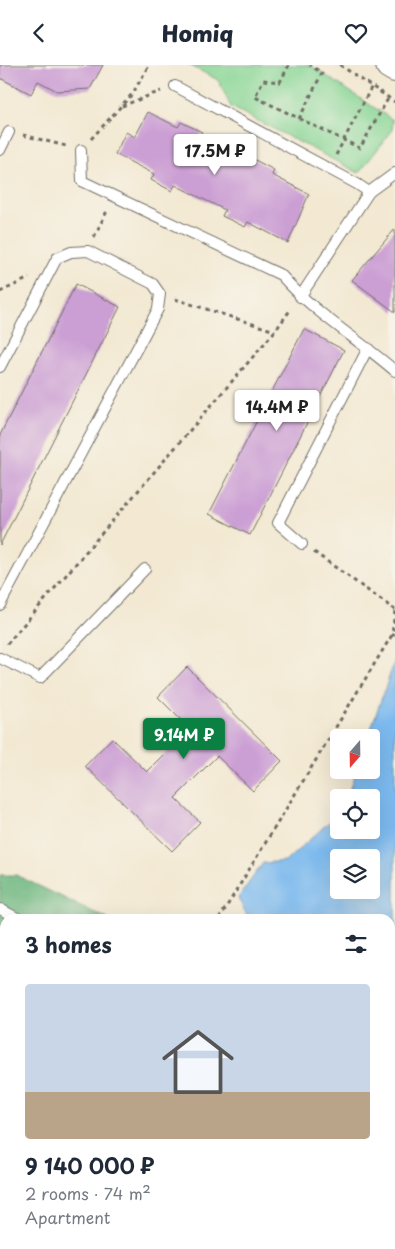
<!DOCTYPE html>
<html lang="en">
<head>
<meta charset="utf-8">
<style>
  body { margin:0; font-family:"Playpen Sans",sans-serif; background:#f2f2f3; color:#1f2937; height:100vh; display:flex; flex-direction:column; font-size:19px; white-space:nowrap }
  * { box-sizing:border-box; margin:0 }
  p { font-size:16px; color:#747a83 }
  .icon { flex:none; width:28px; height:28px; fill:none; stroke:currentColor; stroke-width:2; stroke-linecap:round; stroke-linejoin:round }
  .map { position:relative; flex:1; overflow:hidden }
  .panel { position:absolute; left:0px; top:849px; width:395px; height:336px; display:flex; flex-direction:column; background:#fff; border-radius:15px 15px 0 0; box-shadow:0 5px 20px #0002 }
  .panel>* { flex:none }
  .needle { width:32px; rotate:200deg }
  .buttons { position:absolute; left:330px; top:664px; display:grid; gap:10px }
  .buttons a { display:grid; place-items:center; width:50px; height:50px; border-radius:5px; background:#fff; box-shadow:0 5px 20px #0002; font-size:25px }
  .price { position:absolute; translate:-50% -42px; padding:0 11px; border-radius:5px; background:#fff; color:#222; font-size:16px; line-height:32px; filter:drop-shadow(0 1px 2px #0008) }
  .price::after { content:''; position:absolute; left:50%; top:30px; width:15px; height:11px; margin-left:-8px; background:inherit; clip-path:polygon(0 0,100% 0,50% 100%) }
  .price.active { background:#0b8043; color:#fff }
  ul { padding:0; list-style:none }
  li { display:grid; align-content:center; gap:10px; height:265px; padding:0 25px }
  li+li { border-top:1px solid #e0e1e3 }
  li span { display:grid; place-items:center; height:155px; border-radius:5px; color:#555 }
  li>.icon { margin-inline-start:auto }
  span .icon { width:90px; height:90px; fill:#fffc; stroke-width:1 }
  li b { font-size:21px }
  h2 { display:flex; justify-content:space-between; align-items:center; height:60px; padding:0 25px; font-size:21px }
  header { display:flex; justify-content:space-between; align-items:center; height:65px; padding:0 25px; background:#fff; font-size:22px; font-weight:800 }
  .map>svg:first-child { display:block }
  .green { fill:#86d594; stroke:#588060 }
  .forest { fill:#6cb67e; stroke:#4c7054 }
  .water { fill:#7bb9ee; stroke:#53728c; fill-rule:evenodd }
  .building { fill:#cb9ed4 }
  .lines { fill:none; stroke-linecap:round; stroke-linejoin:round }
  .service-casing { stroke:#716e66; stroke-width:12 }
  .secondary-casing { stroke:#716e66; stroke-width:30 }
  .path { stroke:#716e66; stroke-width:3; stroke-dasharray:4 4; stroke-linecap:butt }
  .service { stroke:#fff; stroke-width:10 }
  .secondary { stroke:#fff; stroke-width:28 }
</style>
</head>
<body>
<header><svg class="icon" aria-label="back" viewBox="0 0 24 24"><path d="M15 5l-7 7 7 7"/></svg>Homiq<svg class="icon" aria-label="heart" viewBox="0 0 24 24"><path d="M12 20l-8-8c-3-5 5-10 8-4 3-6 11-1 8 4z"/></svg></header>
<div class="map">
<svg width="395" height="1184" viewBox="0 0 395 1184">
  <rect width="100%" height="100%" fill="#f7f3e8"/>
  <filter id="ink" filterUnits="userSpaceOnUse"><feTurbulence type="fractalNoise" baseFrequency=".02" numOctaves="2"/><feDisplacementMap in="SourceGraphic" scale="10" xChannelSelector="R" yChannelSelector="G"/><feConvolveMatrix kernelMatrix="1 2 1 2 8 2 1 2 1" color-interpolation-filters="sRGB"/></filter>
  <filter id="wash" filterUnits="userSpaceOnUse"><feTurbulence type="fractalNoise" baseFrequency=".0096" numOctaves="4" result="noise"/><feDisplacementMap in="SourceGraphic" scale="20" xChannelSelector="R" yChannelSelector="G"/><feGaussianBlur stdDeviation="1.12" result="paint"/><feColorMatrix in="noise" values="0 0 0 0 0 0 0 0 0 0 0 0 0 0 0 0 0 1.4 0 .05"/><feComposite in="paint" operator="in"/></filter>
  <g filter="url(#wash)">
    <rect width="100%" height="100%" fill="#f3e9d3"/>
    <path class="green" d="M189 0H310L393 55 392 66 359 108 231 42 218 15Z"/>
    <g class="forest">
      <path d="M0 810H16L108 854H5V863L0 860Z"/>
      <path d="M395 1055V1184H289V1180H390V1056Z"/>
    </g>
    <g class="water">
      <path d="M395 595V924H390V854H249L238 833 263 798 286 796 339 748V765H371V732H347L356 705H371V672H368ZM339 792H371V825H339Z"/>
      <path d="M390 953H395V1055L390 1056Z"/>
    </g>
    <g id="blocks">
      <g class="building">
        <path d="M0 0H103L90 24 57 26 38 16 31 29 0 13Z"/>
        <path d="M148 47 178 62 181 57 202 67 199 73 249 98 251 93 274 105 272 110 309 129 288 178 248 157 245 162 222 151 225 145 175 120 172 126 151 115 154 109 115 89 126 67 135 72Z"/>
        <path d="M395 164V247L352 215Z"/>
        <path d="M76 219 120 242 0 480V370Z"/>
        <path d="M304 264 344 285 250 470 209 449Z"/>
        <path d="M187 602 282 696 253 726 217 691 175 733 200 757 172 786 85 701 112 673 147 707 190 664 158 632Z"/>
      </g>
    </g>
  </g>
  <g filter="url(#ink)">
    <use href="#blocks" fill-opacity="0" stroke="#716e66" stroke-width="1"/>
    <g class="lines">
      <defs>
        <g id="service">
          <path d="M175 21 357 119 369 127"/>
          <path d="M0 85 9 67"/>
          <path d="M81 85 82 116 281 210C314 248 357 273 395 306"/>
          <path d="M300 232 369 127 395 108"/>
          <path d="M0 302 57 193 71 187 88 186 153 219 160 229 158 244 0 540"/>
          <path d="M302 479 278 458 368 283"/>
          <path d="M0 593 40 613 145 504"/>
          <path d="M0 844 19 854"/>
          <path d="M0 941 5 943"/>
          <path d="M0 1129 5 1119"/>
        </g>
        <path id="secondary" d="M390 0 395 3"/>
      </defs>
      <use href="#service" class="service-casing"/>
      <use href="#secondary" class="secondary-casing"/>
      <g class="path">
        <path d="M289 0 280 17 263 15 255 32 360 83 389 32"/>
        <path d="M340 0 395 37"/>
        <path d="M122 41 161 26"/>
        <path d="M299 54 322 8 310 0"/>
        <path d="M23 70 66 81"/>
        <path d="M91 74 133 28 149 0"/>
        <path d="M336 90 372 21"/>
        <path d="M94 172 108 144"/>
        <path d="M0 227 29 213"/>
        <path d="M175 234 275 266"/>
        <path d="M314 487 395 545"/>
        <path d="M395 546 392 570H395"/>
        <path d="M7 579 275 266 291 244"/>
        <path d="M219 854 392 570"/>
        <path d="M390 938H395"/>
        <path d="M390 1152 395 1149"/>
        <path d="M298 1180V1184"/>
        <path d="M389 1180 390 1184"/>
      </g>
      <use href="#service" class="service"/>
      <use href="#secondary" class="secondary"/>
    </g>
  </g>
</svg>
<div class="buttons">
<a><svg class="needle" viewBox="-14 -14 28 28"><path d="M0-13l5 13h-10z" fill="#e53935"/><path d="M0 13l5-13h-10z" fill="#747a83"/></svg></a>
<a><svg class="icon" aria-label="locate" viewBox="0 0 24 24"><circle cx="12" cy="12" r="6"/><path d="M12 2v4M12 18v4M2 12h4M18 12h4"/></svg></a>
<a><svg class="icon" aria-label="layers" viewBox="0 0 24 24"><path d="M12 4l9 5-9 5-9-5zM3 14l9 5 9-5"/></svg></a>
</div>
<b class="price" style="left:215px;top:111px">17.5M ₽</b>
<b class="price" style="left:277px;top:367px">14.4M ₽</b>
<b class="price active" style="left:184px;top:695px">9.14M ₽</b>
<section class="panel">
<h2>3 homes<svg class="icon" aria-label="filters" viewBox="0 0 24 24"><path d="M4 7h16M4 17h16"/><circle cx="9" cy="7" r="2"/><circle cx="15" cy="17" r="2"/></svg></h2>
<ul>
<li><span style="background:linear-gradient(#c9d6e8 70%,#b9a48a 0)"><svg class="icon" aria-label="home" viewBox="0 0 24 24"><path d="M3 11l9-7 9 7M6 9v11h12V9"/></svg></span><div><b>9 140 000 ₽</b><p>2 rooms · 74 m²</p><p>Apartment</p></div></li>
</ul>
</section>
</div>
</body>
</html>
